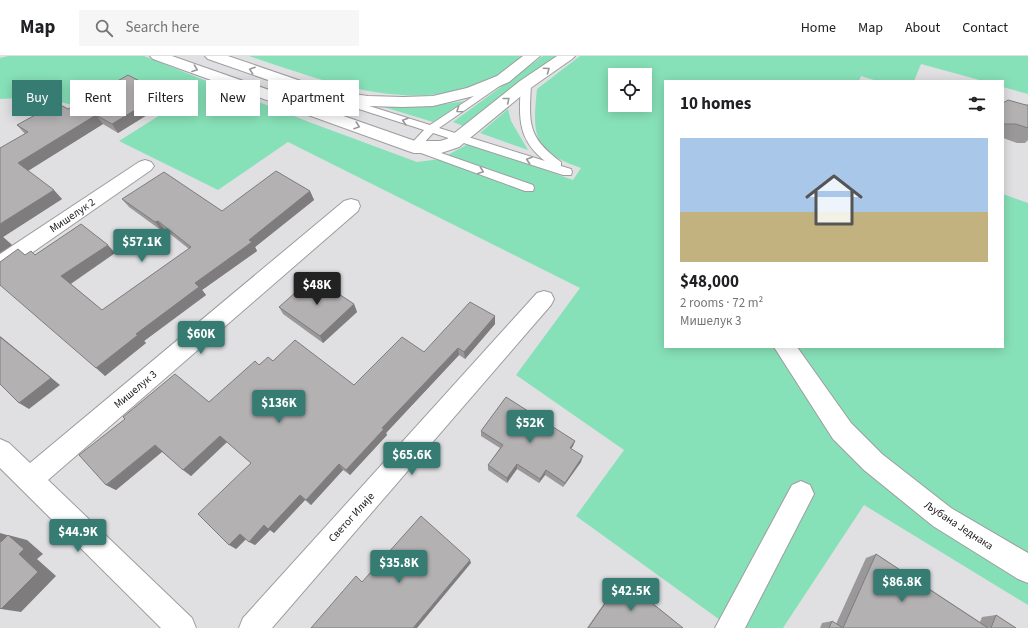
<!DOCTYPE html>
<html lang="en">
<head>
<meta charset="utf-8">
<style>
  body { margin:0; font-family:"Source Sans 3",sans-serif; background:#f6f6f6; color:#202124; height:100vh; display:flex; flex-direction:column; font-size:15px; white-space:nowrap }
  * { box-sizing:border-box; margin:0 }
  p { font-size:13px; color:#757577 }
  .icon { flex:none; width:22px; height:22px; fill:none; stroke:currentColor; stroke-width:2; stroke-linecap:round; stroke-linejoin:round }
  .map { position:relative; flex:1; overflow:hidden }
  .side { position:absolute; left:664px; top:24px; width:340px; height:268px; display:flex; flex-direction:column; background:#fff; border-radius:0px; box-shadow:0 2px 10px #0003 }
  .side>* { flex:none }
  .banner { position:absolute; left:12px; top:24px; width:380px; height:36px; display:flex; gap:8px }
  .buttons { position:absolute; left:608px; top:12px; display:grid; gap:8px }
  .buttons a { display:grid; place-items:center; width:44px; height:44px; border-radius:0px; background:#fff; box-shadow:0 2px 10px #0003; font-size:20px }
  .price { position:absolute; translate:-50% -34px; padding:0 9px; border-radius:4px; background:#367c73; color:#fff; font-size:13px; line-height:26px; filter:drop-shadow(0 1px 2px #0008) }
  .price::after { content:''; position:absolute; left:50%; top:24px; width:12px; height:9px; margin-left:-6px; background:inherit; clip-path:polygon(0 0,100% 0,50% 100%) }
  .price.current { background:#222; color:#fff }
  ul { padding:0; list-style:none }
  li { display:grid; align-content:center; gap:8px; height:212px; padding:0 16px }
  li span { display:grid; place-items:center; height:124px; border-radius:0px; color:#555 }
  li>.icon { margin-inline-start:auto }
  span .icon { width:72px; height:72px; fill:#fffc; stroke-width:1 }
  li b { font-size:17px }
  h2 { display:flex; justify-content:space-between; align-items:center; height:48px; padding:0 16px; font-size:17px }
  .tag { padding:0 14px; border-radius:0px; background:#fff; box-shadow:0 2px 10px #0003; font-size:14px; line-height:36px }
  .tag.current { background:#367c73; color:#fff }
  header { display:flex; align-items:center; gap:24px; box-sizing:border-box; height:56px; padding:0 20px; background:#fff; border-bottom:1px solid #e0e0e0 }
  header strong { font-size:19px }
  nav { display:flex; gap:22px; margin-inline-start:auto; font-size:14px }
  .search { width:280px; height:36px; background:#f6f6f6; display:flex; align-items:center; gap:10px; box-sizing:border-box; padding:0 14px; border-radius:0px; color:#757577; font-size:15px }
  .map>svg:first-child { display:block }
  .green { fill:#87e1b8; fill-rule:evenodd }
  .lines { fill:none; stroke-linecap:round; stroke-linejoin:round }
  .service-casing { stroke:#9d9da0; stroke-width:2 }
  .minor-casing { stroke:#9d9da0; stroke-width:2 }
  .trunk-casing { stroke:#9d9da0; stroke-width:2 }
  .service { fill:#fff; fill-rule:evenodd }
  .minor { fill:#fff; fill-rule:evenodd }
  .trunk { fill:#fff; fill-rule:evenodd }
  .wall { fill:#9b989a }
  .shaded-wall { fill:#7e7c7d }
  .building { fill:#b4b1b3; stroke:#7e7c7d }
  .oneway { stroke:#989898 }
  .labels { text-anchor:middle; stroke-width:3; stroke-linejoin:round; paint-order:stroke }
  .street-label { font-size:11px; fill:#19191a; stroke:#fff }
</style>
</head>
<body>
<header>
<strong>Map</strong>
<div class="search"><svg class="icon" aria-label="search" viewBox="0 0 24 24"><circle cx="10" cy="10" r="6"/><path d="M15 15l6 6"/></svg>Search here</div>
<nav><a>Home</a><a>Map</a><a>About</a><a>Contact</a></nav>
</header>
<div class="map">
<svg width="1028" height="572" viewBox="0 0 1028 572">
  <rect width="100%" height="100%" fill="#e0e0e3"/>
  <g class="green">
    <path d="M8 0H144L309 66 417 106 440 103 470 87 573 124 581 112C533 95 532 80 537 33L580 0H1028V38L1003 31V25H983L921 8 914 25H877L861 20 859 25H665V291H1003V138L1028 147V549L864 449 783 572H731L576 460 624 394 516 319 580 232 288 86 218 134 119 85 179 47 136 26 87 53 42 41 0 43V2ZM615 19H645V49H615Z"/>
    <path d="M249 0H524C444 72 336 29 249 0Z"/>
    <path d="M543 0H556L463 70 453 66Z"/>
    <path d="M465 45 433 66 377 49H438Z"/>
    <path d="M508 53 511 65 528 94 480 77Z"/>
  </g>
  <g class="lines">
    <defs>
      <path id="service" d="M498 24 501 25 503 27 501 29 439 72 545 105C517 83 519 61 521 28L526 25 529 26 531 28C529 68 527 81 561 106V110L571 113 572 116 571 119H563L433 77 421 90 533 129 534 132 533 135H525L410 93 409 91 410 89 424 74 331 44 329 42 331 40H337L430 69Z"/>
      <g id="minor">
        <path d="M145 104 151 106 154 110 151 114 7 214 0 216V198L139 106Z"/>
        <path d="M351 143 358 145 360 150 358 155 48 424 192 562 196 572H161L0 412V383L9 387 30 407 344 145Z"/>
        <path d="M544 235 551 237 554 243 551 249 272 572H239L243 562 537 237Z"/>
        <path d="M774 291H797L851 367 882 398 951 452 1028 497V527L1018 523 933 470 864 414 833 383Z"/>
        <path d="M801 425 810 429 814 438 745 572H715L792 429Z"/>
      </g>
      <g id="trunk">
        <path d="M150 0H172L415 85H440L447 83 520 25 557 0H575L572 3 532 31 459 91 441 97H414L408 95 153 3Z"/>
        <path d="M205 0H228L330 35 368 40 403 41 433 40 467 32 497 20 523 0H540L509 26 478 39 433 50 403 51 368 50 328 45 208 3Z"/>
      </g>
    </defs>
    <use href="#service" class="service-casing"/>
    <use href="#minor" class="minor-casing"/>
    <use href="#trunk" class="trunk-casing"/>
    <use href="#service" class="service"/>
    <use href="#minor" class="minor"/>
    <use href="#trunk" class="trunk"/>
  </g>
  <g class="wall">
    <path d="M163 37 168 46 118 77 103 68 28 115 62 143 3 181 12 189 0 197V92L25 78 17 69 68 53Z"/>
    <path d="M1003 47 1028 49V84L1025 87H1017L1003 82Z"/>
    <path d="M310 135 314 144 255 191 257 195 202 234 206 239 144 285 146 287 105 320 25 199 115 197 71 228 102 254 189 193 164 173 162 175 129 151 122 143 222 155Z"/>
    <path d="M354 248 357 256 323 287 283 258 279 251Z"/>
    <path d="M495 260V268L465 303 459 299 386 377 387 379 350 419 343 414 311 449 305 444 274 477 270 474 255 489 246 483 236 493 251 407 227 386 191 420 162 396 116 434 106 429 209 346 259 309 273 305 354 329 424 296Z"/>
    <path d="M481 375 575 385 573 390 571 393 581 406 563 431 545 419 539 427 517 413 507 427 488 414V409L500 392 481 380Z"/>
    <path d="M876 498 980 566 982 561 996 559 1016 572H820L822 567 832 565 836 568 866 502Z"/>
    <path d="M622 523 683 572H587L619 526Z"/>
  </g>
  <g class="shaded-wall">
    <path d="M163 37 168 46 118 77 112 68Z"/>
    <path d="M96 59 103 68 26 116 18 107Z"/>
    <path d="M54 134 62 143 3 181 12 189 0 197V168Z"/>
    <path d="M310 135 314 144 255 191 257 195 202 234 206 239 144 285 146 287 105 320 96 312 195 227 249 184Z"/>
    <path d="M158 165 164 173 162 175 155 166Z"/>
    <path d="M108 189 115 197 70 228 61 220Z"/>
    <path d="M354 248 357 256 323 287 320 280Z"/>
    <path d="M495 260V268L465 303 464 296Z"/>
    <path d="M0 280 60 329 29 353 19 347Z"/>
    <path d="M458 292 459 299 386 377 387 379 350 419 346 414 382 372Z"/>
    <path d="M220 380 227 386 191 420 183 414Z"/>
    <path d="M575 385 573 390 568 397 570 392Z"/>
    <path d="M155 389 163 395 116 434 106 429Z"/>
    <path d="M583 400 581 406 563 431 565 427Z"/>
    <path d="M339 408 343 414 311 449 306 444Z"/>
    <path d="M517 408V413L507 427V422Z"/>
    <path d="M546 414 545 419 539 427 540 423Z"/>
    <path d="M300 439 305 444 274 477 270 474 255 489 249 486 264 469Z"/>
    <path d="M0 477 7 479 20 492 1 486 0 485Z"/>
    <path d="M240 478 247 482 236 493 229 489Z"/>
    <path d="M8 479 27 484 43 498 37 503 56 520 21 556 1 553Z"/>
    <path d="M470 504 471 507 417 572H413Z"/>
  </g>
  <g class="building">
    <path d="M128 19 163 37 112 68 96 59 18 107 54 134 0 168V92L28 76 17 69 57 47 68 53Z"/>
    <path d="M1008 44 1026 49H1028V72L1016 68H1003V47Z"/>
    <path d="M276 115 310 135 249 184 252 186 195 227 199 231 136 278 138 279 96 312 0 229V206L18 193 25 199 31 195 35 199 81 168 108 189 61 220 102 254 191 191 158 165 155 166 122 143 164 116 222 155Z"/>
    <path d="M313 221 354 248 320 280 279 251Z"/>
    <path d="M470 246 495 260 464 296 458 292 382 372 384 373 346 414 339 408 306 444 300 439 268 473 264 469 249 486 240 478 229 489 198 458 251 407 220 380 183 414 155 389 106 429 79 399 125 363 123 361 175 318 209 346 255 305 259 309 268 301 273 305 295 284 354 329 402 281 424 296Z"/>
    <path d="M0 281 51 322 19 347 0 328Z"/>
    <path d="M506 341 575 385 570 392 583 400 565 427 546 414 540 423 517 408 507 422 488 409 503 389 481 375Z"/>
    <path d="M421 460 470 504 413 572H311L356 520 362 526Z"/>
    <path d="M8 479 24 493 19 498 38 516 1 553 0 552V485L1 486Z"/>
    <path d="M876 498 988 572H843Z"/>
    <path d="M622 523 683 572H588Z"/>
    <path d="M996 559 1016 572H991Z"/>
    <path d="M832 565 843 572H829Z"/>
  </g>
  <defs><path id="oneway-chevron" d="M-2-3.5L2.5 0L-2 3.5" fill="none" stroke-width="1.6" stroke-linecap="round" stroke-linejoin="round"/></defs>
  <g class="oneway">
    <use href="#oneway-chevron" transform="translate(195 13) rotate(20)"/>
    <use href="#oneway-chevron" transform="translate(252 14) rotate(-161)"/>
    <use href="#oneway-chevron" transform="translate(547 14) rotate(-35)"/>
    <use href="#oneway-chevron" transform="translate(507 44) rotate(-39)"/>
    <use href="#oneway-chevron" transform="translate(459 54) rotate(145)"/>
    <use href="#oneway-chevron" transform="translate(405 65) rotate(-163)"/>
    <use href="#oneway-chevron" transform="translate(357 70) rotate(19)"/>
    <use href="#oneway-chevron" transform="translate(529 104) rotate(-162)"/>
    <use href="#oneway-chevron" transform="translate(481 115) rotate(20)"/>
  </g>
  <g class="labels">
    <g class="street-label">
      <text transform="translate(72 159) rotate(-34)" y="4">Мишелук 2</text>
      <text transform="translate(135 333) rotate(-40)" y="4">Мишелук 3</text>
      <text transform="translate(351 461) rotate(-48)" y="4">Светог Илије</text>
      <text transform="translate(959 469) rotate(33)" y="4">Љубана Једнака</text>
    </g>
  </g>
</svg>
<div class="buttons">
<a><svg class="icon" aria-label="locate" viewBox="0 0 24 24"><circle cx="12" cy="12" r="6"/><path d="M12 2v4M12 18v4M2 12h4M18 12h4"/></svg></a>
</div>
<b class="price" style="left:142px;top:207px">$57.1K</b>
<b class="price current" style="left:317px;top:250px">$48K</b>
<b class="price" style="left:201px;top:299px">$60K</b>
<b class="price" style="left:279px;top:368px">$136K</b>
<b class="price" style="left:530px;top:388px">$52K</b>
<b class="price" style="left:412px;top:420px">$65.6K</b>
<b class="price" style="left:78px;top:497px">$44.9K</b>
<b class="price" style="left:399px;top:528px">$35.8K</b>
<b class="price" style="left:902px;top:547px">$86.8K</b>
<b class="price" style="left:631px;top:556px">$42.5K</b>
<div class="banner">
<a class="tag current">Buy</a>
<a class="tag">Rent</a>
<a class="tag">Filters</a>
<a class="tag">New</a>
<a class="tag">Apartment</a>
</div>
<section class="side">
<h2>10 homes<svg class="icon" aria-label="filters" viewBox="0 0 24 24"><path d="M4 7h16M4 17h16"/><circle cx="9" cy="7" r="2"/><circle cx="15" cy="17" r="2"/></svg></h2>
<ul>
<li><span style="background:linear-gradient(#a9c7e8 60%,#c2b280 0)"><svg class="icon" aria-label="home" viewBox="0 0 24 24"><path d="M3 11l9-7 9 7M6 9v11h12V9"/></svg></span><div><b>$48,000</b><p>2 rooms · 72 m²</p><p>Мишелук 3</p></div></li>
</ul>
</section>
</div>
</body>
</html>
